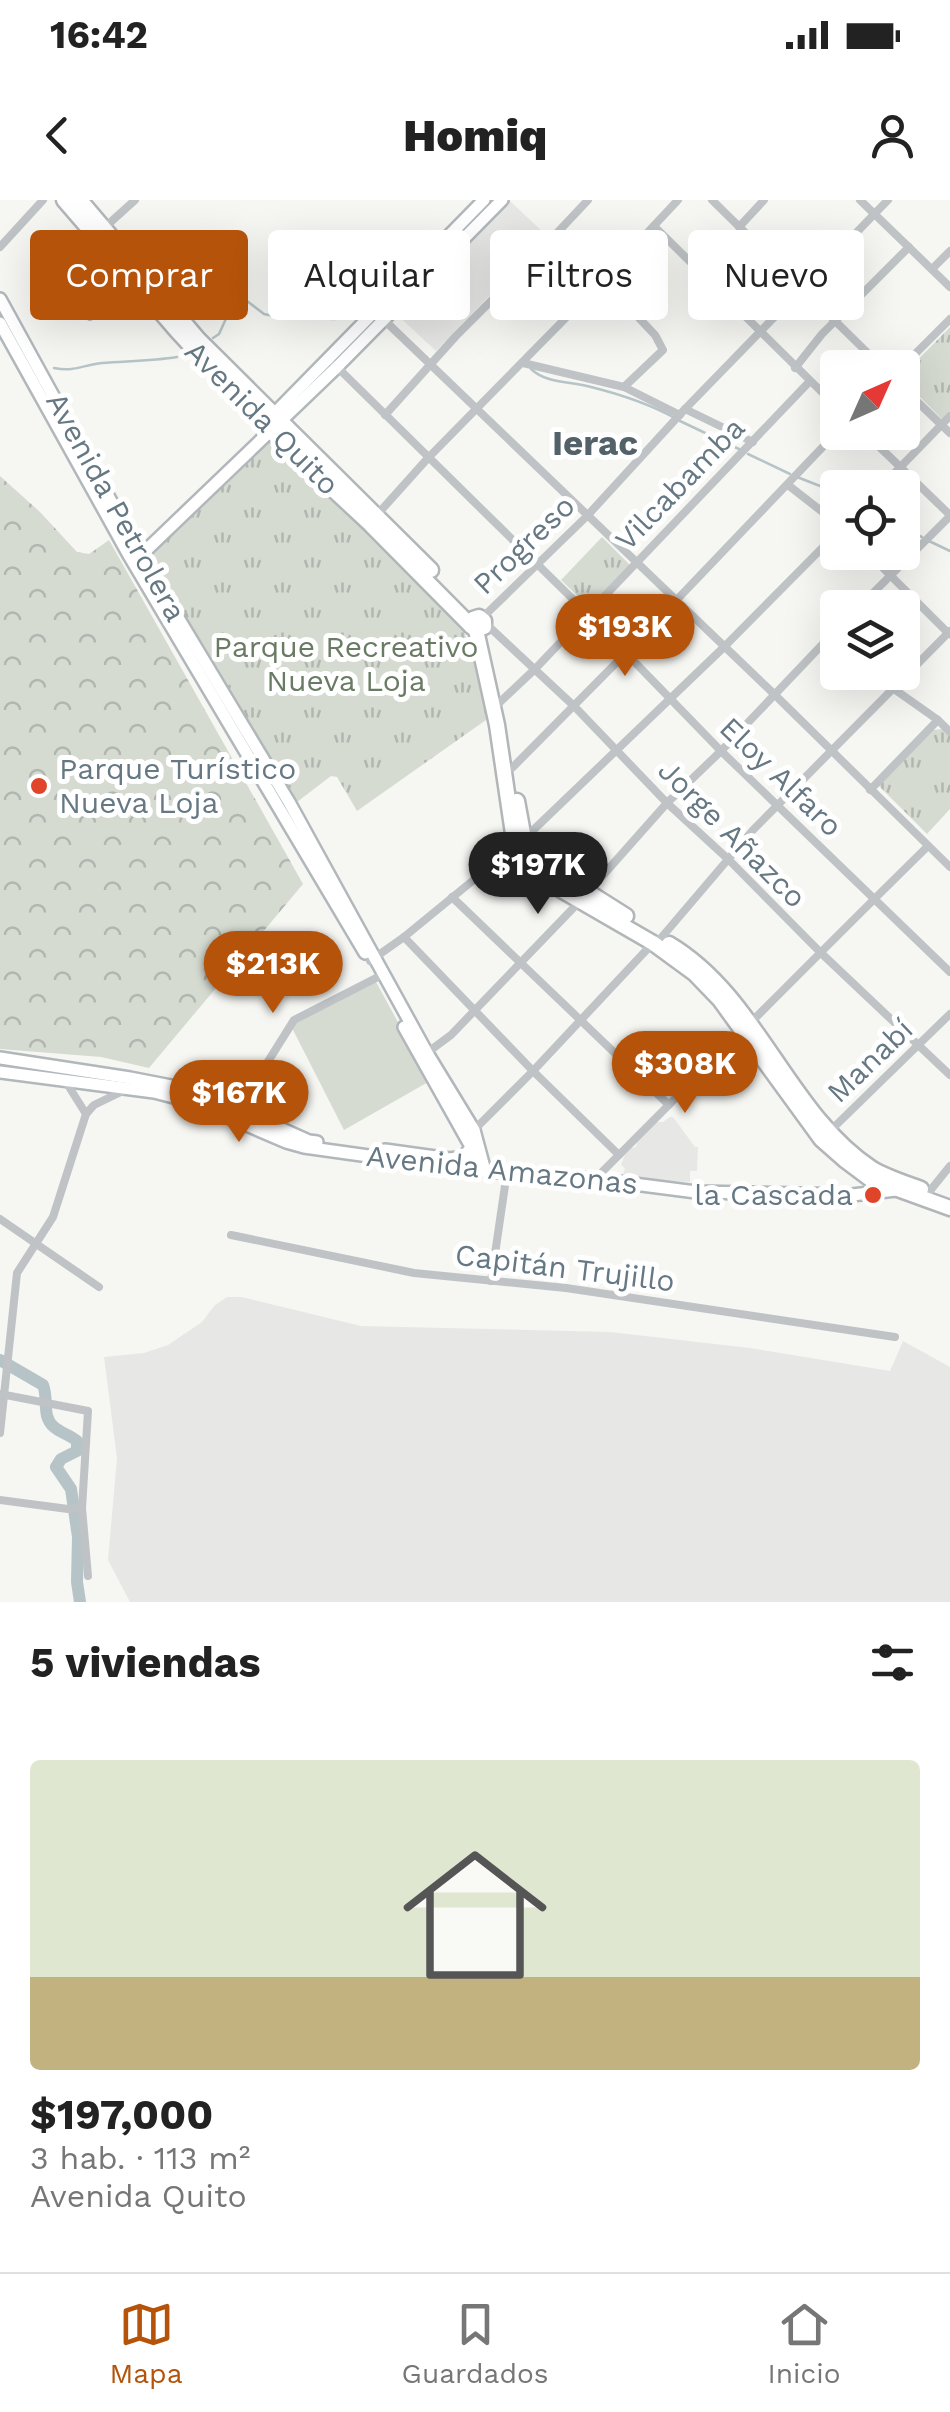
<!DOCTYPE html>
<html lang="es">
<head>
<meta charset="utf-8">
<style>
  body { margin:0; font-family:"Work Sans",sans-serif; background:#f6f6f6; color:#222; height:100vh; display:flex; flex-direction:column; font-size:38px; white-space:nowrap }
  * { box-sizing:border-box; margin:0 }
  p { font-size:32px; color:#767676 }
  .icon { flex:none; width:55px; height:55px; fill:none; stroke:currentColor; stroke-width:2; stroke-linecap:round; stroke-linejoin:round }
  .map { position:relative; height:1402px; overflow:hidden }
  .details { display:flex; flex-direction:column; background:#fff; flex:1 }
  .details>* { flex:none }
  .banner { position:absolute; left:30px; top:30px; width:890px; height:90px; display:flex; gap:20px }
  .needle { width:65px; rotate:45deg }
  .fabs { position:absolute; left:820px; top:150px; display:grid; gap:20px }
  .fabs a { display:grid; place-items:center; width:100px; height:100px; border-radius:10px; background:#fff; box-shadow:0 10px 40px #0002; font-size:50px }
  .price { position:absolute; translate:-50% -85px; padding:0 22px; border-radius:35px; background:#b45309; color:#fff; font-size:32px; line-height:65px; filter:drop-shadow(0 2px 5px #0008) }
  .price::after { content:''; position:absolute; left:50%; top:60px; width:30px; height:22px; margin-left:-15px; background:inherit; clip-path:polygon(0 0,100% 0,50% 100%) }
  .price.current { background:#222; color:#fff }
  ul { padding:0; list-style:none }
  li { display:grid; align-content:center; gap:20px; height:530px; padding:0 30px }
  li span { display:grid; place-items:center; height:310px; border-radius:10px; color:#555 }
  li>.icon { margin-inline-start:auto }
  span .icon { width:180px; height:180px; fill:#fffc; stroke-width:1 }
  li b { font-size:42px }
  h2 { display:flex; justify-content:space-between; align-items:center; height:120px; padding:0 30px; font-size:42px }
  .tag { padding:0 35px; border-radius:10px; background:#fff; box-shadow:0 10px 40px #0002; font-size:35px; line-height:90px }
  .tag.current { background:#b45309; color:#fff }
  .status { display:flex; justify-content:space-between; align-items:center; height:70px; padding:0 50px; background:#fff; direction:ltr }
  .status svg { height:28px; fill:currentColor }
  header { display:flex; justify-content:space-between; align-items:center; height:130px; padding:0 30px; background:#fff; font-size:45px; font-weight:800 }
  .menu { display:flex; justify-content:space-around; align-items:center; height:140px; border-top:2px solid #e0e0e0; background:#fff; font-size:28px; color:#767676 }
  .menu a { display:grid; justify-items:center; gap:5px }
  .menu .current { color:#b45309 }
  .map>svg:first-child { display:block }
  .built { fill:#e7e7e6 }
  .grass { fill:url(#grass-tufts) }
  .forest { fill:url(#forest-crowns) }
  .pitch { fill:#d6dbd2 }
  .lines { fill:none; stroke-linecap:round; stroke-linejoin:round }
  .stream { stroke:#b6c4c7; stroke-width:2.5 }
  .river { stroke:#b6c4c7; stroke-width:12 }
  .secondary-casing { stroke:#b1b7bb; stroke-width:16 }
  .highway-casing { stroke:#b2b6b9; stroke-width:19 }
  .street { stroke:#bfc3c6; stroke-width:8 }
  .secondary { stroke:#fff; stroke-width:11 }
  .highway { stroke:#fff; stroke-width:14 }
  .poi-dot { fill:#e04529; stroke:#fff; stroke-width:4 }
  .labels { text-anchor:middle; stroke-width:10; stroke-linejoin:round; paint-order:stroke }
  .street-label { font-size:30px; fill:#657883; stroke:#fff }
  .park-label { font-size:30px; fill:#6a7b64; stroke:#fff }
  .poi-label { font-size:30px; fill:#657883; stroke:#fff; text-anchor:start }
  .quarter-label { font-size:35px; font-weight:bold; fill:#536168; stroke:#fff }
</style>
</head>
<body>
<div class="status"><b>16:42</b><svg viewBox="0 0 49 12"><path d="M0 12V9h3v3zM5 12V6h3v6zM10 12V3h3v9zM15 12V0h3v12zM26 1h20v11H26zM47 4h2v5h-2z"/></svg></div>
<header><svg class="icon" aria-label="back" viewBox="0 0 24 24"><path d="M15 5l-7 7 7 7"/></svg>Homiq<svg class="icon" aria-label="person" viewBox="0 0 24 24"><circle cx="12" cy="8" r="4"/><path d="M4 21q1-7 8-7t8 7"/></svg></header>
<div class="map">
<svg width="950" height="1402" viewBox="0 0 950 1402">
  <defs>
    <pattern id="grass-tufts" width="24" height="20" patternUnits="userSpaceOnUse" patternTransform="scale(2.5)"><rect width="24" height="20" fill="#d6dbd2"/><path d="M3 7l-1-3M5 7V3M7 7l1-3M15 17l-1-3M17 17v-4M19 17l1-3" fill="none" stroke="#b1b6b0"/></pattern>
    <pattern id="forest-crowns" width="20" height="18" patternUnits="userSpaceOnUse" patternTransform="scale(2.5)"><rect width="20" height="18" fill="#d6dbd2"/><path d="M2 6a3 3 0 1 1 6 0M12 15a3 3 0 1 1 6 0" fill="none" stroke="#b1b6b0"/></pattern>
  </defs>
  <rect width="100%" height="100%" fill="#f6f6f3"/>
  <g class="built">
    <path d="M504 0H509L547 36 436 151 394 112Z"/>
    <path d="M670 917H673L695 947H698L697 971H690V982L622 979 625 968 621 965 627 949 636 947 637 942 655 922H663Z"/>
    <path d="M227 1097H242L361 1126 610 1132 750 1148 890 1171 903 1141 950 1167V1402H130L108 1360 117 1258 104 1157 144 1153 168 1145 202 1122 215 1105Z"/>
  </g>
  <g class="grass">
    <path d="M950 127V211L942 219 903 180V175Z"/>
    <path d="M269 236 453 413C470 434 485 493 486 520L357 611 337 577 331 576 297 602 148 355Z"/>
    <path d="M602 337 630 365 589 407 561 380Z"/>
    <path d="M943 529 950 536V609L927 634 878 585 932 530Z"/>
  </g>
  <path class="forest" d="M0 276 40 312 77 352 89 354 109 340 303 684 149 868 101 857 0 849Z"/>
  <path class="pitch" d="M375 780 430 881 344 930 291 826Z"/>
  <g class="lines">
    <g class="stream">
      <path d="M213 138 219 134 229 112 243 98 264 114 278 117 335 119"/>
      <path d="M54 168C76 172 82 165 102 163 127 161 152 161 177 157"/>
      <path d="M531 169C547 184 570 181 591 187 619 194 647 203 673 217"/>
      <path d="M680 221 741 250"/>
      <path d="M748 254 790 274"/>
      <path d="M797 277 838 293"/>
      <path d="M902 328 922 337"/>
      <path d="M929 341 950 351"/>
    </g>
    <path class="river" d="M0 1160 43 1185C49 1199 41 1216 54 1227 61 1233 70 1235 77 1241V1251L61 1259 56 1267 71 1289 78 1337 77 1382 80 1402"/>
    <defs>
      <g id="secondary">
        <path d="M0 99 141 356 289 602 427 853 474 930 485 971"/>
        <path d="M0 123 130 357 365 753"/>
        <path d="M270 218 484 0"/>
        <path d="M137 359 337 167 502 0"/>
        <path d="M404 827 478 959"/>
        <path d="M0 858 130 878 197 891 309 941 317 942"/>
        <path d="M0 872 154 892 193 902 286 942 304 947 462 969 595 979 696 992 852 995 896 990"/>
        <path d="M385 950 450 959 463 957 471 948"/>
      </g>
      <g id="highway">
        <path d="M64 0 177 131 265 226 370 324 471 426"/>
        <path d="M80 0 198 139 431 370"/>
        <path d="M476 430 484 427V421L479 417 473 419 471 426 476 430 497 525 515 647 556 687 653 743 694 773 720 800 821 939 846 961 870 979 950 1008"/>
        <path d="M517 601 524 639 542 663 562 679 588 692 626 716"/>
        <path d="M669 744C758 797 787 912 871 968 885 977 905 983 921 989"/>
      </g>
    </defs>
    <use href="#secondary" class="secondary-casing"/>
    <use href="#highway" class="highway-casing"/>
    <g class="street">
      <path d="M712 0 883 168"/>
      <path d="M860 0 950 87"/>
      <path d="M654 26 838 208"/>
      <path d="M739 27 764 0"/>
      <path d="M103 29 135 0"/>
      <path d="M0 47 43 0"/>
      <path d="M932 69 950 51"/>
      <path d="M603 80 655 135 663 150 624 187"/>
      <path d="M90 117 109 105 134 81"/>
      <path d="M382 118 773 493 950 667"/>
      <path d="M523 163 624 187 680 215"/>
      <path d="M335 165 588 414 721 551 950 772"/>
      <path d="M795 168 822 134 909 47"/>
      <path d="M901 168 950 119"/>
      <path d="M902 187 950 233"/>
      <path d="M685 209 753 242"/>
      <path d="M385 215 456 136 524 68 588 0"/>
      <path d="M864 232 950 315"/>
      <path d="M788 285 838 324"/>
      <path d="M880 288 950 216"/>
      <path d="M376 316 428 258 603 80 678 0"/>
      <path d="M867 352 949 434"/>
      <path d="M858 408 950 316"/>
      <path d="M482 418 587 316 685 209 888 0"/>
      <path d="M485 423 574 506 667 603 729 660 820 752 950 875"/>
      <path d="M894 489 938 520 950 532"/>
      <path d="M499 503 535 469 809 182"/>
      <path d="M504 569 512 568 626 453 838 231"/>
      <path d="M870 590 938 520"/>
      <path d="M526 637 723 448 838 332"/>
      <path d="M452 697 669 905"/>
      <path d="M404 737 533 871 619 955"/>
      <path d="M370 761 404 737 515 646"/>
      <path d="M424 855 451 835 581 700 667 603 721 551 838 428"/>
      <path d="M66 882 86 914"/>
      <path d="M235 908 257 879 294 820 378 777"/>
      <path d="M474 930 533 871 653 743 661 738 753 630 950 431"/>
      <path d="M828 933 950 814"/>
      <path d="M595 979C706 868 816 756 928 646"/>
      <path d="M929 992 950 966"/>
      <path d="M0 1019 99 1087"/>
      <path d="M231 1035 414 1073 566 1088 895 1137"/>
      <path d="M491 1081 507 972"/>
      <path d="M0 1194 88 1211 82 1308 88 1376"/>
      <path d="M0 1233 17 1073 53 1017 86 914 94 905 123 891"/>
      <path d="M0 1300 68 1309 82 1308"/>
    </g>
    <use href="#secondary" class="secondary"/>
    <use href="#highway" class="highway"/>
  </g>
  <g class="poi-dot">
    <circle cx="39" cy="586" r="10"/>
    <circle cx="873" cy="995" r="10"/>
  </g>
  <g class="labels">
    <g class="street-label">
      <text transform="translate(262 218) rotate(45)" y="10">Avenida Quito</text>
      <text transform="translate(680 284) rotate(-46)" y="10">Vilcabamba</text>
      <text transform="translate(116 307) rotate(61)" y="10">Avenida Petrolera</text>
      <text transform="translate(524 345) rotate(-44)" y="10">Progreso</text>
      <text transform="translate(781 577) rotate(44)" y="10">Eloy Alfaro</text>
      <text transform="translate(732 634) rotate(45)" y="10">Jorge Añazco</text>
      <text transform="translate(870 861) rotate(-44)" y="10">Manabí</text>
      <text transform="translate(502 970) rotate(6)" y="10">Avenida Amazonas</text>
      <text transform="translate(565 1068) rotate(7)" y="10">Capitán Trujillo</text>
    </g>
    <g class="park-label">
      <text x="346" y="457">Parque Recreativo<tspan x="346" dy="34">Nueva Loja</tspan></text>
    </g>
    <g class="poi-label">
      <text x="59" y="579">Parque Turístico<tspan x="59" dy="34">Nueva Loja</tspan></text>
      <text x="853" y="1005" text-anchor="end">la Cascada</text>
    </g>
    <g class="quarter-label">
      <text x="595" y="255">Ierac</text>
    </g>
  </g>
</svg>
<div class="fabs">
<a><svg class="needle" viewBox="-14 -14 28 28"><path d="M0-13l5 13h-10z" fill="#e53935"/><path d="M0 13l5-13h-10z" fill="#767676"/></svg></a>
<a><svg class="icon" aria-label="locate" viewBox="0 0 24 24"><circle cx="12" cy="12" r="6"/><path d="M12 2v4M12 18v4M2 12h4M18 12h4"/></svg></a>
<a><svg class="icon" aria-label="layers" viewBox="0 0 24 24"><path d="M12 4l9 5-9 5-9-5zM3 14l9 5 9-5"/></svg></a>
</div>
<b class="price" style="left:625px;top:479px">$193K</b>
<b class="price current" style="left:538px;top:717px">$197K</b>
<b class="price" style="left:273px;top:816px">$213K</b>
<b class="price" style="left:685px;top:916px">$308K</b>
<b class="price" style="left:239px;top:945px">$167K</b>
<div class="banner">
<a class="tag current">Comprar</a>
<a class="tag">Alquilar</a>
<a class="tag">Filtros</a>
<a class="tag">Nuevo</a>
</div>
</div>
<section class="details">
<h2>5 viviendas<svg class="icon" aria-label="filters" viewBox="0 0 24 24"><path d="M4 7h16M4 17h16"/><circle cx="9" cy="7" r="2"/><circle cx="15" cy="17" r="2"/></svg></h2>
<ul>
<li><span style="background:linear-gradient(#dfe7d0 70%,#c2b280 0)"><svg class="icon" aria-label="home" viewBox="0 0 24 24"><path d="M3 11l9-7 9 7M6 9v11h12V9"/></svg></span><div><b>$197,000</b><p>3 hab. · 113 m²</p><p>Avenida Quito</p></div></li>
</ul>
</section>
<nav class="menu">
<a class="current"><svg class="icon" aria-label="map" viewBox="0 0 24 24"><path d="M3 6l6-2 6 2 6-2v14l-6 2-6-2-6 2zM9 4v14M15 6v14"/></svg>Mapa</a>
<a><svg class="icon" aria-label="saved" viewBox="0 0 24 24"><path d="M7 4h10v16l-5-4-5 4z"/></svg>Guardados</a>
<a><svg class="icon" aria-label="home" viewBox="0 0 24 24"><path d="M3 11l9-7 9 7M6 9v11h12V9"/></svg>Inicio</a>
</nav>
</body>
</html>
